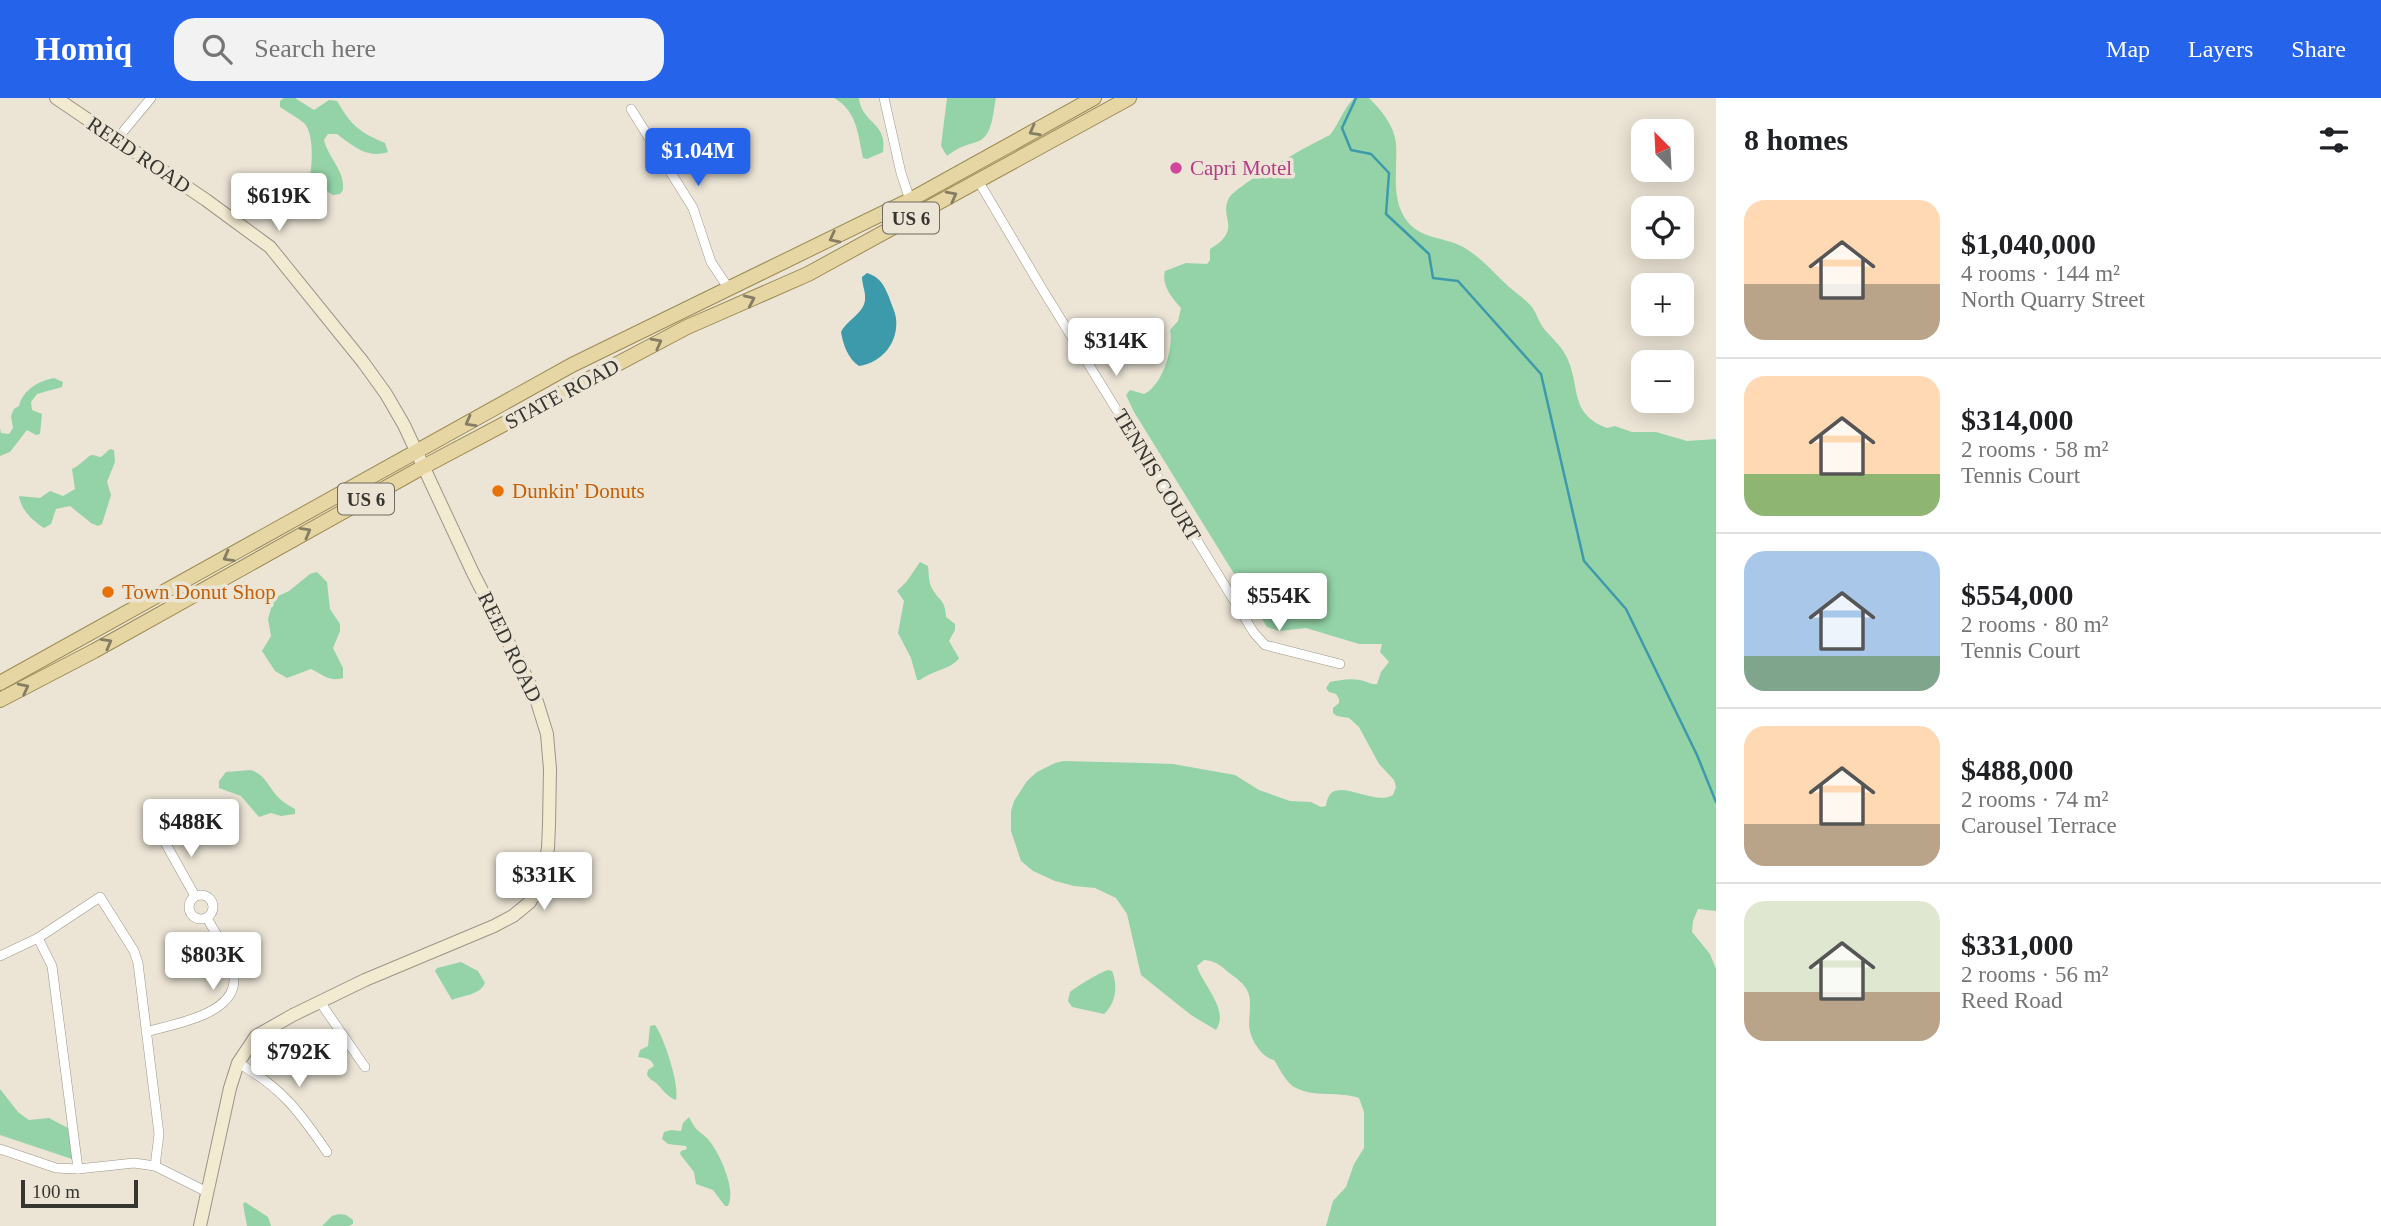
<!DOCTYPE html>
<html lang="en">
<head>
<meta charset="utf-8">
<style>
  body { margin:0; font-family:Georgia,serif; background:#f2f2f2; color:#202124; height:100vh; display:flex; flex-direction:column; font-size:26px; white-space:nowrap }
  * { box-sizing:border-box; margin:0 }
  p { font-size:23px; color:#757577 }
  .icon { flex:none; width:38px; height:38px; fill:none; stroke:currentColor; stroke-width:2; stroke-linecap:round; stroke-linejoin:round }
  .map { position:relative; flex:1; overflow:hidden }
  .sheet { display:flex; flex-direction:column; background:#fff; width:665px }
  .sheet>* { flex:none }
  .needle { width:46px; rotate:336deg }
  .tools { position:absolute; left:1631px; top:21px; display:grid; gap:14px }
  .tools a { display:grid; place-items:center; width:63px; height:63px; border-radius:14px; background:#fff; box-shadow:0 4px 18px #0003; font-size:35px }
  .scale { position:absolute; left:21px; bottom:18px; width:117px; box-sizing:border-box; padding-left:7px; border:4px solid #37352f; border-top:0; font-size:19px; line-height:24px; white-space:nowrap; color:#37352f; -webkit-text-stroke:5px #ece5d6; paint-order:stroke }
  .price { position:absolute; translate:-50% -60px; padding:0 16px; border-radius:7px; background:#fff; color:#222; font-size:23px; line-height:46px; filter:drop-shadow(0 2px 4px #0008) }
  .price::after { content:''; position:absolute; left:50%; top:42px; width:21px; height:16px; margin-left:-10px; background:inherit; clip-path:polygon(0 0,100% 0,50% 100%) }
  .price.current { background:#2563eb; color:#fff }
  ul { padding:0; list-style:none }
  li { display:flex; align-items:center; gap:21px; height:175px; padding:0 28px }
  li+li { border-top:2px solid #e0e0e0 }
  li span { display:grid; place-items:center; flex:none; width:196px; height:140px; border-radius:21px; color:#555 }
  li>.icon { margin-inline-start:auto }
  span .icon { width:84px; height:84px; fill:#fffc; stroke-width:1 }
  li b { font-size:30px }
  h2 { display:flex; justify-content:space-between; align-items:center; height:84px; padding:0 28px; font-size:30px }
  header { display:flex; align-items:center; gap:42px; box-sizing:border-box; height:98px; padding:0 35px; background:#2563eb; color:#fff }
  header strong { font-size:33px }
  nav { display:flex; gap:38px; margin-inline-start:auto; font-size:24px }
  .search { width:490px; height:63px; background:#f2f2f2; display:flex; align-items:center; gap:18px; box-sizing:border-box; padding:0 24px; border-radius:21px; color:#757577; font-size:26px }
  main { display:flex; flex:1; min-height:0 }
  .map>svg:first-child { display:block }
  .green { fill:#94d3a7 }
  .water { fill:#3d9aab }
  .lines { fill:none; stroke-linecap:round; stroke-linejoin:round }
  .stream { stroke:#3d9aab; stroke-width:2.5 }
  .street-casing { stroke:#9b9587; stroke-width:10 }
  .secondary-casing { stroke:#9b9587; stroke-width:14 }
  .primary-casing { stroke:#9d8b53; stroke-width:16 }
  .street { stroke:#fff; stroke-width:9 }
  .secondary { stroke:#f2ead1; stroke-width:12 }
  .primary { stroke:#e5d6a3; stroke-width:14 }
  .oneway { stroke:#857d63 }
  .hotel-dot { fill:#d1479c; stroke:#ece5d6; stroke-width:2.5 }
  .food-dot { fill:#e8710a; stroke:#ece5d6; stroke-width:2.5 }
  .labels { text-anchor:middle; stroke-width:7; stroke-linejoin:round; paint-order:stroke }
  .shield { fill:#ece5d6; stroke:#6d6a61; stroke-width:2 }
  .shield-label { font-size:19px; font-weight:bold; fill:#37352f }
  .street-label { font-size:21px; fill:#37352f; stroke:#ece5d6 }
  .hotel-label { font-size:21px; fill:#b23c85; stroke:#ece5d6; text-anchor:start }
  .food-label { font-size:21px; fill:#c56008; stroke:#ece5d6; text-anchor:start }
</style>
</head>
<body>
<header>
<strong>Homiq</strong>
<div class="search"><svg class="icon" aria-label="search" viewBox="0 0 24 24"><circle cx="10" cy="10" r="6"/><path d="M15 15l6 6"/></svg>Search here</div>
<nav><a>Map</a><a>Layers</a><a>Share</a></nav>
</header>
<main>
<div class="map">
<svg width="1716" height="1128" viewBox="0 0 1716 1128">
  <rect width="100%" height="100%" fill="#ece5d6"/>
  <g class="green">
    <path d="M284 0H295L314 12 329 2 337 3C351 27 359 34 385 45L388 54C367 61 353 48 337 36H328L324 42C328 60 345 72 343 92L340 96 333 97 321 89H313L309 81C313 69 314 34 304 25 297 19 287 14 280 9V3Z"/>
    <path d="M834 0H859C861 25 888 24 883 54L867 61 863 60C858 36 857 13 834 0Z"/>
    <path d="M947 0H996C993 13 993 37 979 43 965 48 960 48 947 58L941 48Z"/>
    <path d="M1354 0H1369C1381 12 1394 27 1396 45 1398 71 1390 100 1407 123 1420 140 1441 139 1459 147 1478 156 1492 173 1508 188 1516 195 1525 201 1532 209 1537 216 1539 225 1545 232 1552 240 1560 247 1565 256 1582 286 1567 315 1607 330L1615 328 1632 334H1656L1687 343 1716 341V813L1698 811 1693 823 1692 834 1710 856 1716 871V1128H1326L1333 1103 1346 1089 1354 1066 1364 1050V1014L1359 1000C1339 993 1313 1000 1294 989 1285 983 1280 971 1274 962 1263 960 1252 944 1250 933 1247 921 1253 907 1248 894 1244 885 1236 880 1228 874 1220 867 1216 863 1204 862L1197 868C1202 886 1230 912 1216 932L1191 917 1141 877 1127 816 1116 800 1095 790 1074 788 1055 783 1033 773 1021 763 1011 733V713L1014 703 1027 683 1037 674 1055 665 1064 663 1143 665 1173 666 1235 677 1259 692 1290 703 1311 704 1321 709 1326 708C1330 672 1372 710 1393 697L1396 689 1394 682 1379 666 1359 629 1349 620 1337 618 1333 615V610L1339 605V601L1336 596 1329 594 1326 590 1330 584C1339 582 1350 580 1360 582 1367 583 1370 587 1377 586L1381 574 1389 564 1380 554 1382 546H1359L1306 530 1279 533 1267 529 1134 314 1126 297 1130 292 1144 296C1162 288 1174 250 1170 232L1178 223 1181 210C1172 200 1161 187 1165 173L1186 165 1207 166 1210 162V151C1244 131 1218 120 1229 100 1238 86 1311 46 1330 37 1340 24 1342 13 1354 0Z"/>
    <path d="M54 280 63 284 62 289 37 296 31 304 32 312 42 316 40 336 36 337 27 332 10 354 0 358V330L1 335 9 336 13 330 11 318 14 311 19 308C23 292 38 283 54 280Z"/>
    <path d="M110 351 114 352 115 364 107 384 111 397 102 426 98 428 91 425 70 408 56 411 51 426 44 430C32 422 21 412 19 398L40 400 50 393 63 398 75 391 72 371C80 368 88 357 92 357 95 357 98 359 101 359Z"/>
    <path d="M920 464 928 468C929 475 928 485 933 492 940 504 945 501 946 519L955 526V532L949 543 959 560C952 571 933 572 920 582H917L911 560 898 535 904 503 897 493 907 483Z"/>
    <path d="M317 474 327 484 330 511 340 526V533L333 550 343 570V580C330 584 323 577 311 571L287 580 275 573 262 553 271 538 268 521 274 500 289 493 310 476Z"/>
    <path d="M250 672C265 675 269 691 280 701 284 705 290 708 295 711V716L281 718 271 715 259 719 241 698 219 690V683L226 674Z"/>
    <path d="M461 864 478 873 485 885C480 897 464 897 452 902L435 873 437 870Z"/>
    <path d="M1108 872 1112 873C1118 888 1116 905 1104 916L1072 909 1068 903 1070 894C1077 888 1099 875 1108 872Z"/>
    <path d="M655 927C664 939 680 988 676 1002 664 998 661 986 650 981L647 977 648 972 654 968C652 961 646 960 638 959L640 952 648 948 650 928Z"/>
    <path d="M0 991 18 1014 29 1022 49 1020 68 1030 72 1061 0 1037Z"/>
    <path d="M689 1019C696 1033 697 1031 707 1040 719 1053 737 1092 728 1108H725L713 1092 696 1086 694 1074 680 1056 681 1053 687 1051 686 1048 668 1046 662 1041 664 1034 671 1032 681 1033 683 1025Z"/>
    <path d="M245 1104 268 1119 271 1128H247L243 1106Z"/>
    <path d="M339 1116 346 1117 353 1122V1126L349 1128H322L332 1118Z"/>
  </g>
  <path class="water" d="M867 175C880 179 884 187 889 199 891 206 895 213 896 220 899 244 882 265 859 268 848 261 843 246 841 234 847 222 864 215 865 202 866 194 862 187 862 179Z"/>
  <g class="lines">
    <path class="stream" d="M1356 0 1342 30 1351 52 1371 56 1389 75 1386 116 1429 156 1433 180 1458 183 1541 276 1584 463 1626 511 1697 657 1716 704"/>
    <defs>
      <g id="street">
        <path d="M884 0 901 75 910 102"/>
        <path d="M631 11 693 110 711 164 729 191"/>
        <path d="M117 41 151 0"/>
        <path d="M979 84 1041 189 1254 535 1265 547 1340 566"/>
        <path d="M162 739 195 798"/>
        <circle cx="201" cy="809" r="12"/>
        <path d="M38 840 52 868 78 1071"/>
        <path d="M0 858 38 840 100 799 134 853 138 865 159 1036 155 1068"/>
        <path d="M320 904 365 969"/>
        <path d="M146 934C173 926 236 917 234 880 234 860 216 837 207 820"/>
        <path d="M238 965C282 990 299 1013 327 1054"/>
        <path d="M0 1051 56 1070 78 1071 134 1065 155 1068 207 1094"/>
      </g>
      <path id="secondary" d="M56 0 206 102 270 149 363 264 386 296 404 327 473 475 534 594 547 636 550 671 549 727 548 750 541 785 530 804 513 818 494 828 365 882 293 917 256 938 238 965 230 990 200 1128"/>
      <g id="primary">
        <path d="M0 585 572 267 910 102 1094 0"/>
        <path d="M0 602 94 553 423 369 687 229 808 176 1129 0"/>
      </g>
    </defs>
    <use href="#street" class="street-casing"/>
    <use href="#secondary" class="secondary-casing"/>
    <use href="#primary" class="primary-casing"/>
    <use href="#street" class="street"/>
    <use href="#secondary" class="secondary"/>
    <use href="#primary" class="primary"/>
  </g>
  <defs><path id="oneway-chevron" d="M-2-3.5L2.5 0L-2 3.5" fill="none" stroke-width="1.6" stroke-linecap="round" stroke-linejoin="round" transform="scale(1.75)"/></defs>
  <g class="oneway">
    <use href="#oneway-chevron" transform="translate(1034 33) rotate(151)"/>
    <use href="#oneway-chevron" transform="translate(952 98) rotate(-28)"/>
    <use href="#oneway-chevron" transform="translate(834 140) rotate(153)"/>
    <use href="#oneway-chevron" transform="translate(750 202) rotate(-24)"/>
    <use href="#oneway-chevron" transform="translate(657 245) rotate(-28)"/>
    <use href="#oneway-chevron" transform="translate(470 324) rotate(151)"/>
    <use href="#oneway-chevron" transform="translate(306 434) rotate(-29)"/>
    <use href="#oneway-chevron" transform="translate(228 459) rotate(151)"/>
    <use href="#oneway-chevron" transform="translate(107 545) rotate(-29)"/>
    <use href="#oneway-chevron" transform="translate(24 590) rotate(-27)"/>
  </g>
  <circle class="hotel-dot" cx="1176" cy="70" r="7"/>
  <g class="food-dot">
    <circle cx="498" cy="393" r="7"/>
    <circle cx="108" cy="494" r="7"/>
  </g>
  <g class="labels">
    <g class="shield">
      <rect x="883" y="104.5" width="56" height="31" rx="5"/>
      <rect x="338" y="385.5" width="56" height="31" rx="5"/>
    </g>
    <g class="shield-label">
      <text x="911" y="127">US 6</text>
      <text x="366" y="408">US 6</text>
    </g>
    <g class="street-label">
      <text transform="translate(139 57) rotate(34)" y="7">REED ROAD</text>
      <text transform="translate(562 296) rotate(-28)" y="7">STATE ROAD</text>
      <text transform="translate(1157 377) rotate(59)" y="7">TENNIS COURT</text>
      <text transform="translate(510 549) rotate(64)" y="7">REED ROAD</text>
    </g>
    <g class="hotel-label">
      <text x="1190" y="77">Capri Motel</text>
    </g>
    <g class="food-label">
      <text x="512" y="400">Dunkin' Donuts</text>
      <text x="122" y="501">Town Donut Shop</text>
    </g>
  </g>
</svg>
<div class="tools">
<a><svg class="needle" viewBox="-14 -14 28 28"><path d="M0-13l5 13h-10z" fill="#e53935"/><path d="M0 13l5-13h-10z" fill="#757577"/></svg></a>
<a><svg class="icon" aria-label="locate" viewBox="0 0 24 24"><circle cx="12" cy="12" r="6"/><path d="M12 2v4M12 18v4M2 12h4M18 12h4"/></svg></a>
<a>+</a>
<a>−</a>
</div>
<div class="scale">100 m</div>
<b class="price current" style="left:698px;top:90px">$1.04M</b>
<b class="price" style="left:279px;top:135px">$619K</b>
<b class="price" style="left:1116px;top:280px">$314K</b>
<b class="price" style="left:1279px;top:535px">$554K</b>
<b class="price" style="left:191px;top:761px">$488K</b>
<b class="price" style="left:544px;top:814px">$331K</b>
<b class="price" style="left:213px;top:894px">$803K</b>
<b class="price" style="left:299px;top:991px">$792K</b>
</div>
<section class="sheet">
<h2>8 homes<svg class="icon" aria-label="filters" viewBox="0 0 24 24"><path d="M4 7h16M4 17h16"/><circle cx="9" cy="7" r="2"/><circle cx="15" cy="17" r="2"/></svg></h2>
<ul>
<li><span style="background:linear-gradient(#ffd9b3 60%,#b9a48a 0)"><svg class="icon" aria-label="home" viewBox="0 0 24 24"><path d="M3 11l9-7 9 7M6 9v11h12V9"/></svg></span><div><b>$1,040,000</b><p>4 rooms · 144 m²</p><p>North Quarry Street</p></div></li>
<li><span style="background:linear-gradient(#ffd9b3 70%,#8fb573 0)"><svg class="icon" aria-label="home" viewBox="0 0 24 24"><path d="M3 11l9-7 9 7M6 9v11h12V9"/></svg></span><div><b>$314,000</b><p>2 rooms · 58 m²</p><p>Tennis Court</p></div></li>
<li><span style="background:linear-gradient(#a9c7e8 75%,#7fa58c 0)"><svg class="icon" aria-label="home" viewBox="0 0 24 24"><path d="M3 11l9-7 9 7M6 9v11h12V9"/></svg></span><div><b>$554,000</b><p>2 rooms · 80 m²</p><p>Tennis Court</p></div></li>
<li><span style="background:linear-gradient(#ffd9b3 70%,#b9a48a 0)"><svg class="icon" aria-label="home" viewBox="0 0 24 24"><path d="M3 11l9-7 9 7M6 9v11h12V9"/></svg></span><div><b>$488,000</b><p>2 rooms · 74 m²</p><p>Carousel Terrace</p></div></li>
<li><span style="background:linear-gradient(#dfe7d0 65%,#b9a48a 0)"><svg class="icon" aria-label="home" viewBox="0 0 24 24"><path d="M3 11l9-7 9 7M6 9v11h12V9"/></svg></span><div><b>$331,000</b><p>2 rooms · 56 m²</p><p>Reed Road</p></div></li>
</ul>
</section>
</main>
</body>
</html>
